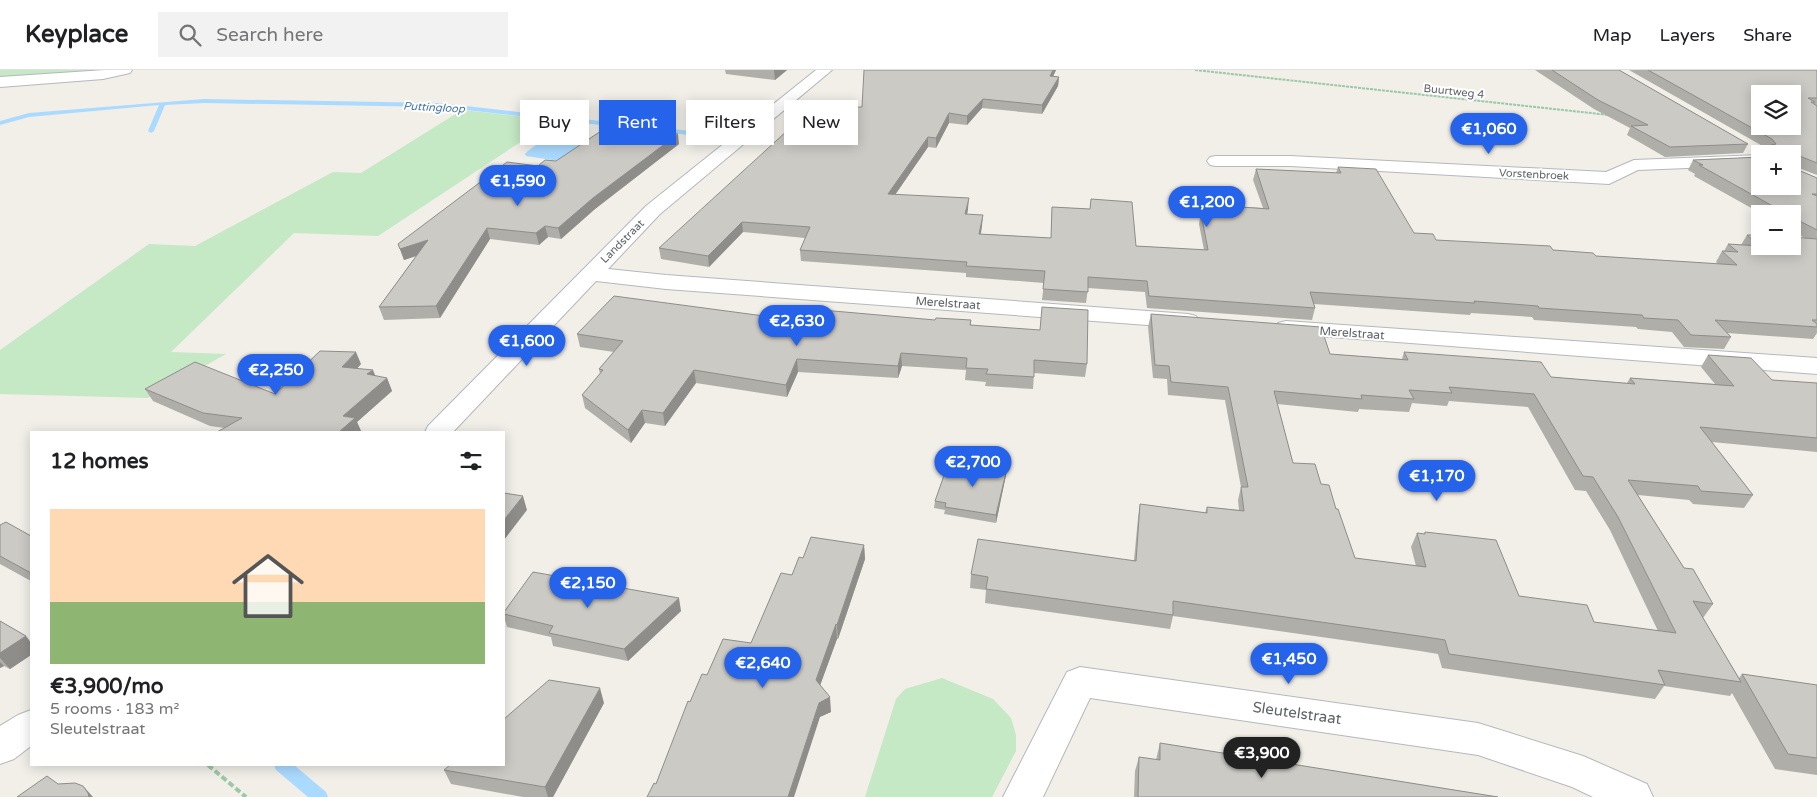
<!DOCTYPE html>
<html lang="en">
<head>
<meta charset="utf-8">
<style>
  body { margin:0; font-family:"Varela Round",sans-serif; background:#f2f2f2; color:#202124; height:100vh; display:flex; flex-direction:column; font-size:19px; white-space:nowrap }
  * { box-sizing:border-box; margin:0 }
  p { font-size:16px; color:#757577 }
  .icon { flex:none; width:28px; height:28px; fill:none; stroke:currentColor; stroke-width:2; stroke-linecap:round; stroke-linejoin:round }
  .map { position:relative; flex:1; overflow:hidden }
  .side { position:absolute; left:30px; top:361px; width:475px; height:335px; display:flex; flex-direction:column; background:#fff; border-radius:0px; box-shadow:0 2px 12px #0003 }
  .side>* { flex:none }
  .hud { position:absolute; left:520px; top:30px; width:475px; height:45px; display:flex; gap:10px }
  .fabs { position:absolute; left:1751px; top:15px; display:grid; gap:10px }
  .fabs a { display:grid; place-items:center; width:50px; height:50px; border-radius:0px; background:#fff; box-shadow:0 2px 12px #0003; font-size:25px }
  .price { position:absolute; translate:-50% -42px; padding:0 11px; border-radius:18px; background:#2563eb; color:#fff; font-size:16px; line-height:32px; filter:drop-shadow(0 1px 2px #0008) }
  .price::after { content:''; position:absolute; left:50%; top:30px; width:15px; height:11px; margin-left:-8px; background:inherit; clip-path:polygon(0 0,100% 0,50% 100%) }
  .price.selected { background:#222; color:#fff }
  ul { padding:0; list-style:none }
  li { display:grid; align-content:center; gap:10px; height:265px; padding:0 20px }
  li+li { border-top:1px solid #e0e0e0 }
  li span { display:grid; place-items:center; height:155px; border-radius:0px; color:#555 }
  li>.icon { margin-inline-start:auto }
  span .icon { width:90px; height:90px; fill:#fffc; stroke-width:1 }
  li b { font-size:21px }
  h2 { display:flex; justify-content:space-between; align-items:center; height:60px; padding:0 20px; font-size:21px }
  .tag { padding:0 18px; border-radius:0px; background:#fff; box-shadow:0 2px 12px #0003; font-size:18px; line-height:45px }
  .tag.selected { background:#2563eb; color:#fff }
  header { display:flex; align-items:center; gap:30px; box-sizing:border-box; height:70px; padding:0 25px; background:#fff; border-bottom:1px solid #e0e0e0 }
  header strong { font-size:24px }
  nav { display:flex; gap:28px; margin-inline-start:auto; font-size:18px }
  .search { width:350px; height:45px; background:#f2f2f2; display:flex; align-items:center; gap:12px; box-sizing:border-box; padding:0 18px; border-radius:0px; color:#757577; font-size:19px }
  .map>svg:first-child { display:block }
  .green { fill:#c5e8c5 }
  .water { fill:#aadaff }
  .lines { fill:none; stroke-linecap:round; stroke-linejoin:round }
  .stream { fill:#aadaff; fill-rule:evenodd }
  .minor-casing { stroke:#b5b8bc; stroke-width:2 }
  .path-far1 { stroke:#9cc7a9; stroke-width:2; stroke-dasharray:3 1; stroke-linecap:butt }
  .path { stroke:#9cc7a9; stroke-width:4; stroke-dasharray:6 3; stroke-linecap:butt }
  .minor { fill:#fff; fill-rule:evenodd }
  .wall { fill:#afaea9; fill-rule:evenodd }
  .shaded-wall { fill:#8f8d8a }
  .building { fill:#cccac5; stroke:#8f8d8a; fill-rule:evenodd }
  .labels { text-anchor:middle; stroke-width:4; stroke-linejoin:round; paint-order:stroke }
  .far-street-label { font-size:11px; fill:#5f6368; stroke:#fff }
  .far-water-label { font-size:11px; font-style:italic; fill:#4174aa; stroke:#fff }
  .street-label { font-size:12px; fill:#5f6368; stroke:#fff }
  .near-street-label { font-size:15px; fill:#5f6368; stroke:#fff }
</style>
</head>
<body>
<header>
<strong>Keyplace</strong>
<div class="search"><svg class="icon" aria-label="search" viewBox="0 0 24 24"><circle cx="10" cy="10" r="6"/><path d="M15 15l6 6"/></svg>Search here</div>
<nav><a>Map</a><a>Layers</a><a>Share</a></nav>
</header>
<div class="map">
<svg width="1817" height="727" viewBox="0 0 1817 727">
  <rect width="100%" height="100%" fill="#f1efe8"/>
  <g class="green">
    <path d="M0 0H109L0 9Z"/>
    <path d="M462 40 554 50 378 166 294 163 171 282 226 284 148 328 0 324V280L149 174 195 176 333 102 361 103Z"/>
    <path d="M942 608 993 629 1011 648 1016 665V681L992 727H865L896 629 905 619Z"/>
  </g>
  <path class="water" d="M575 56 589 60 580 70 587 76 559 91 526 86 525 84C532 76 565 56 575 56Z"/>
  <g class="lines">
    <g class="stream">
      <path d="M204 29 439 33 691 61 705 67 702 69 690 65 439 37 204 33 165 35 154 61 151 63 148 61 159 35 29 47 0 55V51L29 43Z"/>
      <path d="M274 695H294L326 722 328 727H308L276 700Z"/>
    </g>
    <defs>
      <g id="minor">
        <path d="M105 0H132L130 3 103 9 0 17V7Z"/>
        <path d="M816 0H832L660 144 608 199 666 205 1188 244 1196 246 1200 251 1196 256 1188 258 666 219 596 211 453 362H425L428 356 646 136Z"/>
        <path d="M1760 85V95L1638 100 1609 114 1290 96H1216L1210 95 1207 91 1210 87 1216 86H1290L1606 102 1634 90Z"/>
        <path d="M1286 251 1817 288V304L1278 263 1274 258 1278 253Z"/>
        <path d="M1080 597 1478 653 1583 686 1647 714 1653 727H1593L1572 717 1478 685 1090 628 1043 727H1003L1067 602Z"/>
        <path d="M31 640V676L14 689 0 694V656L18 645Z"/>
      </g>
    </defs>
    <use href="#minor" class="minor-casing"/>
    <path class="path-far1" d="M1195 0 1609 45"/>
    <path class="path" d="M208 695 246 727"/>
    <use href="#minor" class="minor"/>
  </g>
  <g class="wall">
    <path d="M725 0H787L775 10 726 4Z"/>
    <path d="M1056 0 1053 6 1059 7 1058 16 1042 44 982 38 967 55 949 53 936 78 928 77 895 125 968 139 967 144 982 156 981 164 1051 168 1052 137 1090 139 1091 129 1136 176 1204 180 1199 154 1201 143 1211 144 1213 135 1263 138 1253 110 1256 99 1336 103 1338 97 1414 163 1436 170 1553 180 1596 186 1718 194 1716 192 1722 181H1724L1728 174 1741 175 1747 165 1805 168 1792 161V144H1762L1694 106 1695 104 1688 100 1693 90 1760 87 1792 84H1763L1766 78 1629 0H1817V105L1796 97V99L1817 108V263L1813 269 1727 263 1731 267 1724 279 1684 277 1672 262 1638 259 1636 257 1534 250 1532 247 1471 243 1470 245 1314 234 1315 238 1312 250 1147 238 1145 222 1088 218 1086 233 1042 230 1044 213 966 207V203L801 191 800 180 805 168 743 162 709 197 661 189 659 178 862 37Z"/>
    <path d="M1535 0H1619L1748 74 1743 83 1665 87 1627 65 1630 58 1594 39Z"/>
    <path d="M679 74 595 139 561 169 548 167 539 175 490 169 440 248 384 250 379 237 416 186 404 190 398 174 538 96 556 91Z"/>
    <path d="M1151 244 1330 284 1402 289 1404 282 1551 307 1627 313 1630 308 1715 314 1701 297 1708 285 1772 310 1817 313V382L1712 372 1753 425 1744 438 1693 434 1689 430 1638 425 1684 498 1713 534 1703 548 1739 608 1742 604 1817 615V705L1775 699 1732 623 1730 626 1664 616 1655 629 1442 598 1438 584 1420 581 1173 546 1170 559 985 533 986 520 970 518 971 504 1134 490 1138 448 1140 434 1205 443 1207 437 1239 440 1238 430 1241 417 1225 330 1168 325 1167 309 1153 308 1148 257ZM1449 331 1528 337 1575 420 1586 421 1610 460 1658 561 1594 552 1519 526 1425 462 1424 464 1417 463 1411 477 1416 496 1355 488 1336 439 1321 414 1293 393 1277 334 1358 342 1359 339 1409 342 1412 333 1447 336Z"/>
    <path d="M935 250H971V255L1087 294 1085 307 1034 303 1033 319 985 316 986 312 965 310 966 300 902 296 898 308 798 302 787 327 696 313 665 356 645 353 631 373 585 338 582 325 600 304 599 299 614 282 580 277 577 264 809 252Z"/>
    <path d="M361 294 357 298 375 306 387 308 392 321 357 352 361 361 225 358 210 356 153 331 145 319 275 324Z"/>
    <path d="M1006 405 996 453 944 444 945 440 934 438 935 431Z"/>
    <path d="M0 455 31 466V511L0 494Z"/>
    <path d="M864 475 865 489 838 569H837L820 615 831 642 656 714 690 632 707 605 751 573 803 488Z"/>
    <path d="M681 541 628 591 553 576 551 567 507 557 504 547V542Z"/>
    <path d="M0 551 26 566 31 573V585L10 599 4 596 0 598Z"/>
    <path d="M604 633 553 727H523L451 714 444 700Z"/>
    <path d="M1160 673 1498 727H1134L1135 701 1139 687 1156 690Z"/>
  </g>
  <g class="shaded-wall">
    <path d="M774 0H787L775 10Z"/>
    <path d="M1053 0H1056L1049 15 1050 6Z"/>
    <path d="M1059 7 1058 16 1042 44V35Z"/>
    <path d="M983 29 982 38 967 55V46Z"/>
    <path d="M949 43V53L936 78V68Z"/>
    <path d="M678 64 679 74 595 139 561 169 558 158 593 128Z"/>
    <path d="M928 67V77L888 135V124Z"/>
    <path d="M969 128 968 139 965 155V144Z"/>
    <path d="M983 145 982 156 978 175 979 164Z"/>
    <path d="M742 152 743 162 709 197 708 186Z"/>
    <path d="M545 156 548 167 539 175 536 163Z"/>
    <path d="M487 158 490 169 440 248 436 236Z"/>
    <path d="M428 170 431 181 404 190 400 179Z"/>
    <path d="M356 282 361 294 348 309 342 297Z"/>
    <path d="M901 283 902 296 898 308V296Z"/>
    <path d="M797 289 798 302 787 327 786 315Z"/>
    <path d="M373 300 378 312 367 304Z"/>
    <path d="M694 300 696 313 665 356 663 343Z"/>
    <path d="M387 308 392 321 357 352 361 361 359 362H339L343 346Z"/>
    <path d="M642 340 645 353 631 373 628 360Z"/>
    <path d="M1007 398 1006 405 996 453V445Z"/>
    <path d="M523 426 527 440 504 470V450Z"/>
    <path d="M864 475 865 489 838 569 837 555Z"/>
    <path d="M679 528 681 541 628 591 624 579Z"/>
    <path d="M836 554 837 569 817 624 816 610Z"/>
    <path d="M26 566 31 573V585L10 599 0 588V583Z"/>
    <path d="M0 592 4 596 0 598Z"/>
    <path d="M600 618 604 633 553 727H548L545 717Z"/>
    <path d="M830 627 831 642 820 647 794 727H788L819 633Z"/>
    <path d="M83 716 93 727H89Z"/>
  </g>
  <g class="building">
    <path d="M864 0H1053L1050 6 1059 7 1042 35 983 29 967 46 949 43 936 68 928 67 888 124 969 128 965 144 983 145 979 164 1051 168 1052 137 1090 139 1091 129 1132 132 1136 176 1208 180 1201 143 1215 144 1213 135 1269 139 1256 99 1341 103 1338 97 1376 99 1414 163 1433 164 1436 170 1550 176 1553 180 1593 183 1596 186 1737 195 1722 181 1738 182 1728 174 1760 176 1747 165H1760V176H1792V167L1817 169V250H1812L1817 254V257L1715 250 1731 267 1691 265 1678 250 1644 248 1642 245 1539 238 1538 236 1474 231 1475 233 1310 222 1315 238 1149 226 1147 211 1088 207V222L1043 219 1045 201 966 196 967 192 800 180 810 157 742 152 708 186 659 178 812 38 862 37Z"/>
    <path d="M1552 0H1619L1748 74 1670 77 1631 56 1648 55 1598 30Z"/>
    <path d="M1648 0H1817V28H1808L1815 32H1811L1817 36V93L1797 85 1796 99 1817 108V124H1812L1817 126V160L1792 147V144H1787L1699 95H1703L1693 90 1760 87V116H1792V84H1766L1767 76 1776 74 1772 69ZM1760 24H1792V56H1760Z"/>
    <path d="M610 55 678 64 593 128 558 158 545 156 536 163 487 158 436 236 379 237 428 170 400 179 398 174 507 92 538 96 545 90 556 91Z"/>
    <path d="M614 226 809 252 811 239 935 250 936 248 971 250 970 255 1040 260 1042 237 1088 240 1087 294 1034 290V307L986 304 988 299 966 298 967 288 901 283 898 296 797 289 786 315 694 300 663 343 642 340 628 360 582 325 603 300 599 299 623 271 577 264Z"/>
    <path d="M1151 244 1321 257 1330 284 1408 290 1404 282 1541 292 1551 307 1635 314 1630 308 1734 316 1708 285 1751 288 1772 310 1817 313V368L1700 357 1753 425 1701 421 1698 416 1628 410 1684 498 1693 499 1713 534 1693 531 1741 612 1658 600 1665 615 1449 584 1445 570 1426 567 1173 531V545L986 519 988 507 971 504 978 469 1136 491 1140 434 1207 443V437L1244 441 1241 417H1248L1228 317 1171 312 1169 296 1155 295ZM1449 317 1534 324 1583 406 1593 407 1618 447 1676 563 1594 552 1587 535 1519 526 1496 470 1425 462V464L1417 463 1426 497 1355 488 1338 439H1336L1329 415 1321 414 1315 394 1293 393 1274 321 1362 329 1361 325 1414 329 1409 320 1452 323Z"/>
    <path d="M320 281 356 282 342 297 373 300 367 304 387 308 343 346 355 348 339 362H217L242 348 203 343 145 319 195 292 275 324Z"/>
    <path d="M966 393 1007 398 996 445 945 437 946 433 935 431 947 397 964 399Z"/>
    <path d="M504 423 523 426 504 450Z"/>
    <path d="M6 452 31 466V503L0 486V455Z"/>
    <path d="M811 467 864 475 837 555 836 554 816 610 830 627 819 633 788 727H647L654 713 656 714 688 631 690 632 702 604 707 605 723 569 751 573 781 503 792 505 799 487 803 488Z"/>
    <path d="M533 502 679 528 624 579 549 563 553 556 504 544V542Z"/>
    <path d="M0 551 26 566 0 583Z"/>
    <path d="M1742 604 1817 615V688L1788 684Z"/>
    <path d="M549 610 600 618 545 717 444 700 450 695H504V649Z"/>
    <path d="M1160 673 1498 727H1138L1139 687 1160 690Z"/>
    <path d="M47 706 58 714 75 713 83 716 88 723 89 727H17Z"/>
  </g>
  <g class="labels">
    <g class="far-street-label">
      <text transform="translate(1454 21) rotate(6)" y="4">Buurtweg 4</text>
      <text transform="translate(1534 104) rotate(3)" y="4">Vorstenbroek</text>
      <text transform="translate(622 171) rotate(-45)" y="4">Landstraat</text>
    </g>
    <g class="far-water-label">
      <text transform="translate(434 37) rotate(3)" y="4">Puttingloop</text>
    </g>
    <g class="street-label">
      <text transform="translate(948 233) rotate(4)" y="4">Merelstraat</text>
      <text transform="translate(1352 263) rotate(4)" y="4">Merelstraat</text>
    </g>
    <g class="near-street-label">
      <text transform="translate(1297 643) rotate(8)" y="5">Sleutelstraat</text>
    </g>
  </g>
</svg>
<div class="fabs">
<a><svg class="icon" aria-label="layers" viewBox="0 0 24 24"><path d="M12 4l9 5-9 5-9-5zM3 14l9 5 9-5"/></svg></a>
<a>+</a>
<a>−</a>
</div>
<b class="price" style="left:1489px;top:85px">€1,060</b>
<b class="price" style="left:518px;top:137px">€1,590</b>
<b class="price" style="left:1207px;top:158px">€1,200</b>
<b class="price" style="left:797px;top:277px">€2,630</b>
<b class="price" style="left:527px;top:297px">€1,600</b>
<b class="price" style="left:276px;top:326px">€2,250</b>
<b class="price" style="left:973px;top:418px">€2,700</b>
<b class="price" style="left:1437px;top:432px">€1,170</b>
<b class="price" style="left:588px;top:539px">€2,150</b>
<b class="price" style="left:1289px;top:615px">€1,450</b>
<b class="price" style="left:763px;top:619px">€2,640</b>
<b class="price selected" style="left:1262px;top:709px">€3,900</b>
<div class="hud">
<a class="tag">Buy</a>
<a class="tag selected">Rent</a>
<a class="tag">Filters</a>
<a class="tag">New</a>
</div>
<section class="side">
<h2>12 homes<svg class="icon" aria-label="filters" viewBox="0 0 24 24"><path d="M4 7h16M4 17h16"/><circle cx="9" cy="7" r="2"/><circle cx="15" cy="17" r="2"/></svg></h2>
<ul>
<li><span style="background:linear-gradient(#ffd9b3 60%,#8fb573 0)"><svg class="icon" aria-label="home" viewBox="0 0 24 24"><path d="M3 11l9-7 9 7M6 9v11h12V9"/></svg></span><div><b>€3,900/mo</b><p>5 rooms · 183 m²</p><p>Sleutelstraat</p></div></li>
</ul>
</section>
</div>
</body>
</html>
